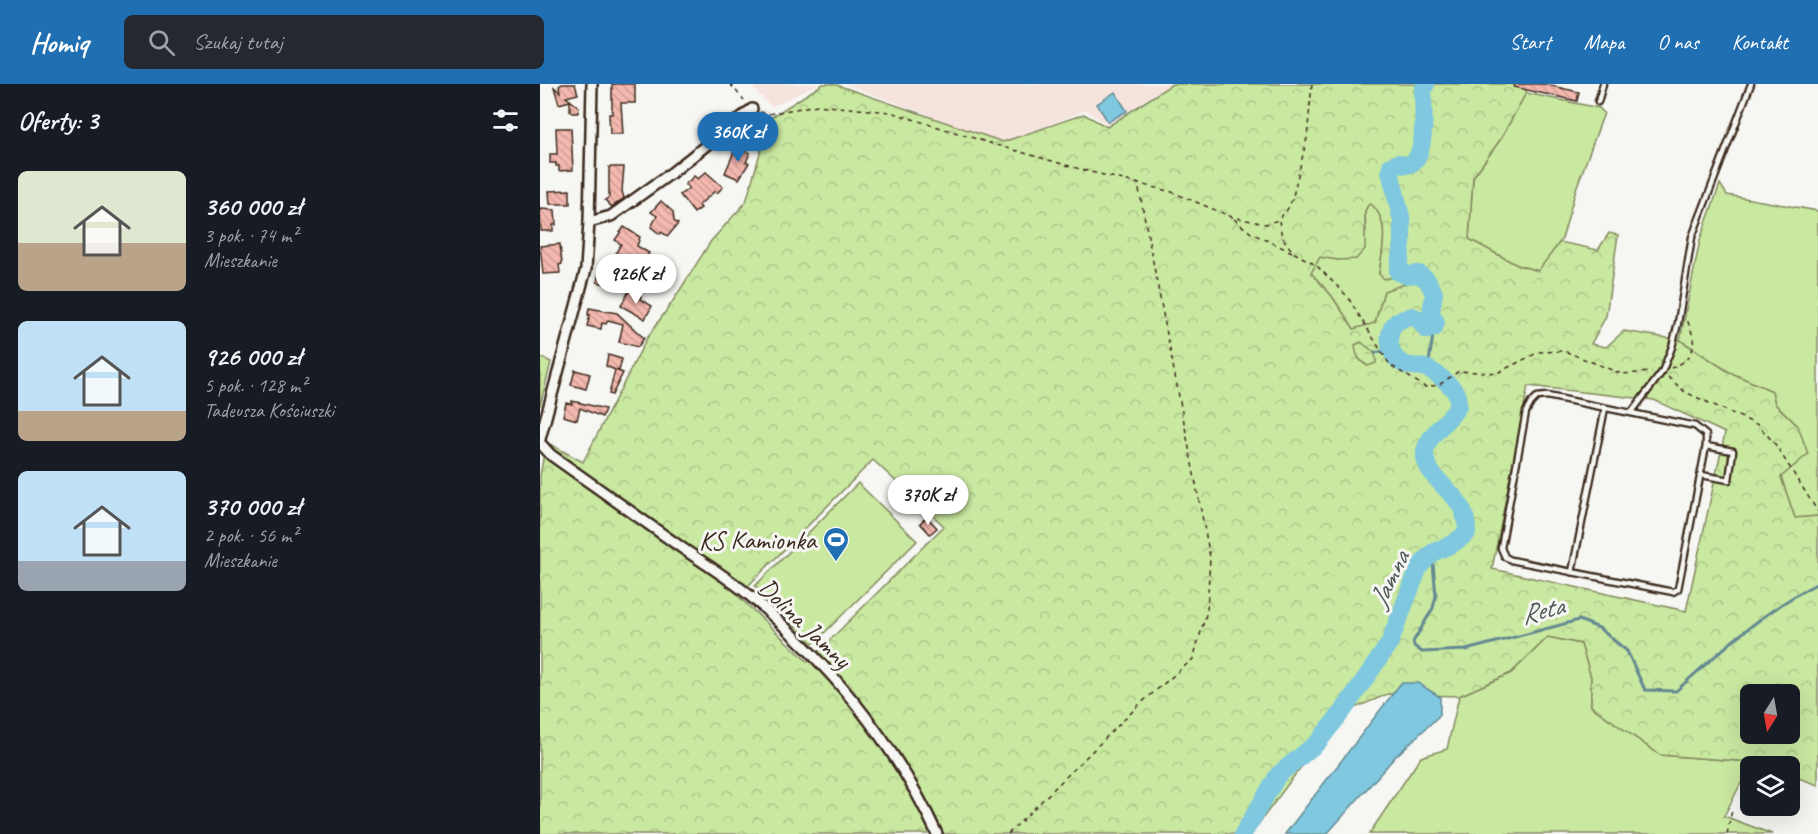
<!DOCTYPE html>
<html lang="pl">
<head>
<meta charset="utf-8">
<style>
  body { margin:0; font-family:Caveat,sans-serif; background:#242831; color:#f1f3f6; height:100vh; display:flex; flex-direction:column; font-size:22px; white-space:nowrap }
  * { box-sizing:border-box; margin:0 }
  p { font-size:20px; color:#9ea1a6 }
  .icon { flex:none; width:33px; height:33px; fill:none; stroke:currentColor; stroke-width:2; stroke-linecap:round; stroke-linejoin:round }
  .map { position:relative; flex:1; overflow:hidden }
  .sheet { display:flex; flex-direction:column; background:#171b24; width:540px }
  .sheet>* { flex:none }
  .needle { width:39px; rotate:191deg }
  .buttons { position:absolute; left:1200px; top:600px; display:grid; gap:12px }
  .buttons a { display:grid; place-items:center; width:60px; height:60px; border-radius:9px; background:#171b24; box-shadow:0 6px 24px #0002; font-size:30px }
  .price { position:absolute; translate:-50% -51px; padding:0 14px; border-radius:21px; background:#fff; color:#222; font-size:20px; line-height:39px; filter:drop-shadow(0 2px 3px #0008) }
  .price::after { content:''; position:absolute; left:50%; top:36px; width:18px; height:14px; margin-left:-9px; background:inherit; clip-path:polygon(0 0,100% 0,50% 100%) }
  .price.active { background:#1f6fb2; color:#fff }
  ul { padding:0; list-style:none }
  li { display:flex; align-items:center; gap:18px; height:150px; padding:0 18px }
  li span { display:grid; place-items:center; flex:none; width:168px; height:120px; border-radius:9px; color:#555 }
  li>.icon { margin-inline-start:auto }
  span .icon { width:72px; height:72px; fill:#fffc; stroke-width:1 }
  li b { font-size:26px }
  h2 { display:flex; justify-content:space-between; align-items:center; height:72px; padding:0 18px; font-size:26px }
  header { display:flex; align-items:center; gap:36px; box-sizing:border-box; height:84px; padding:0 30px; background:#1f6fb2; color:#fff }
  header strong { font-size:28px }
  nav { display:flex; gap:33px; margin-inline-start:auto; font-size:21px }
  .search { width:420px; height:54px; background:#242831; display:flex; align-items:center; gap:15px; box-sizing:border-box; padding:0 21px; border-radius:9px; color:#9ea1a6; font-size:22px }
  main { display:flex; flex:1; min-height:0 }
  .map>svg:first-child { display:block }
  .built { fill:#f5e3de }
  .green { fill:#c9e8a0; stroke:#82895f; stroke-width:1.5 }
  .forest { fill:url(#forest-crowns); stroke:#82895f; stroke-width:1.5; fill-rule:evenodd }
  .wetland { fill:url(#wetland-marsh); stroke:#82895f; stroke-width:1.5 }
  .water { fill:#7fc8df; stroke:#648992; stroke-width:1.5 }
  .lines { fill:none; stroke-linecap:round; stroke-linejoin:round }
  .stream { stroke:#648992; stroke-width:3 }
  .river { stroke:#7fc8df; stroke-width:18 }
  .building { fill:url(#building-back-hatch); stroke:#3b2a1e; stroke-width:1.5 }
  .lane-casing { stroke:#3b2a1e; stroke-width:9 }
  .street-casing { stroke:#3b2a1e; stroke-width:14 }
  .path { stroke:#3b2a1e; stroke-width:1.5; stroke-dasharray:4.5 4.5; stroke-linecap:butt }
  .lane { stroke:#f6f6f2; stroke-width:4.5 }
  .street { stroke:#f6f6f2; stroke-width:9 }
  .labels { text-anchor:middle; stroke-width:6; stroke-linejoin:round; paint-order:stroke }
  .poi-label { font-size:26px; fill:#3b2a1e; stroke:#f6f6f2; text-anchor:end }
  .street-label { font-size:26px; fill:#3b2a1e; stroke:#f6f6f2 }
  .water-label { font-size:27px; font-style:italic; fill:#4f5958; stroke:#f6f6f2 }
</style>
</head>
<body>
<header>
<strong>Homiq</strong>
<div class="search"><svg class="icon" aria-label="search" viewBox="0 0 24 24"><circle cx="10" cy="10" r="6"/><path d="M15 15l6 6"/></svg>Szukaj tutaj</div>
<nav><a>Start</a><a>Mapa</a><a>O nas</a><a>Kontakt</a></nav>
</header>
<main>
<section class="sheet">
<h2>Oferty: 3<svg class="icon" aria-label="filters" viewBox="0 0 24 24"><path d="M4 7h16M4 17h16"/><circle cx="9" cy="7" r="2"/><circle cx="15" cy="17" r="2"/></svg></h2>
<ul>
<li><span style="background:linear-gradient(#dfe7d0 60%,#b9a48a 0)"><svg class="icon" aria-label="home" viewBox="0 0 24 24"><path d="M3 11l9-7 9 7M6 9v11h12V9"/></svg></span><div><b>360 000 zł</b><p>3 pok. · 74 m²</p><p>Mieszkanie</p></div></li>
<li><span style="background:linear-gradient(#bfe0f5 75%,#b9a48a 0)"><svg class="icon" aria-label="home" viewBox="0 0 24 24"><path d="M3 11l9-7 9 7M6 9v11h12V9"/></svg></span><div><b>926 000 zł</b><p>5 pok. · 128 m²</p><p>Tadeusza Kościuszki</p></div></li>
<li><span style="background:linear-gradient(#bfe0f5 75%,#9aa5b1 0)"><svg class="icon" aria-label="home" viewBox="0 0 24 24"><path d="M3 11l9-7 9 7M6 9v11h12V9"/></svg></span><div><b>370 000 zł</b><p>2 pok. · 56 m²</p><p>Mieszkanie</p></div></li>
</ul>
</section>
<div class="map">
<svg width="1278" height="750" viewBox="0 0 1278 750">
  <defs>
    <pattern id="forest-crowns" width="20" height="18" patternUnits="userSpaceOnUse" patternTransform="scale(1.5)"><rect width="20" height="18" fill="#c9e8a0"/><path d="M2 6a3 3 0 1 1 6 0M12 15a3 3 0 1 1 6 0" fill="none" stroke="#aec789"/></pattern>
    <pattern id="wetland-marsh" width="20" height="14" patternUnits="userSpaceOnUse" patternTransform="scale(1.5)"><rect width="20" height="14" fill="#c9e8a0"/><path d="M1 5h8M5 5V1M11 12h8M15 12V8" fill="none" stroke="#aec789"/></pattern>
    <pattern id="building-back-hatch" width="6" height="6" patternUnits="userSpaceOnUse" patternTransform="scale(1.5)"><rect width="6" height="6" fill="#f3b8af"/><path d="M-1 5l2 2M0 0l6 6M5-1l2 2" fill="none" stroke="#d19e96"/></pattern>
  </defs>
  <rect width="100%" height="100%" fill="#f6f6f2"/>
  <filter id="ink" filterUnits="userSpaceOnUse"><feTurbulence type="fractalNoise" baseFrequency=".0167" numOctaves="2"/><feDisplacementMap in="SourceGraphic" scale="12" xChannelSelector="R" yChannelSelector="G"/><feConvolveMatrix kernelMatrix="1 2 1 2 8 2 1 2 1" color-interpolation-filters="sRGB"/></filter>
  <g filter="url(#ink)">
    <g class="built">
      <path d="M210 0H278L231 23Z"/>
      <path d="M305 0H631L567 41 546 26 463 59Z"/>
    </g>
    <g class="green">
      <path d="M986 9 1059 24 1064 29 1036 105 1022 155 999 187 977 181 929 155 933 93 960 56Z"/>
      <path d="M1180 100 1187 111 1278 127V432L1255 434 1241 393 1258 342 1235 320 1232 307 1189 288 1140 256 1160 156Z"/>
      <path d="M831 120C851 137 842 167 839 190L856 193 866 200 844 207 835 239 814 245 791 211 771 189 780 173 798 176 826 147 825 127 828 121Z"/>
      <path d="M0 273 11 278 0 322Z"/>
      <path d="M318 399 377 457 273 560 215 502Z"/>
      <path d="M1008 553 1041 560 1051 593V622L1120 671 1212 678 1184 732 1232 750H829L881 673 907 665 919 612 971 589Z"/>
    </g>
    <path class="forest" d="M283 0H294L463 58 544 30 567 43 632 0H988L986 9 960 56 933 93 929 155 977 181 998 187 1020 158 1058 166 1069 149 1078 151 1066 232 1051 260 1066 263 1084 247 1140 256 1189 288 1232 307 1235 320 1258 342 1268 370 1241 393 1255 434 1278 432V701L1250 691V682H1226L1212 678 1120 671 1051 622V593L1041 560 1008 553 971 589 919 612 848 610 812 625 757 688 711 750H0V392L6 358 43 378 107 254 133 217 171 157 206 118 230 34ZM831 120C851 137 842 167 839 190L844 195 856 193 865 200 844 207 835 239 814 245 791 211 771 189 780 173 798 176 816 175 825 165V127L828 121ZM988 302 1114 316 1185 349 1146 527 952 485ZM333 376 404 442 268 578 198 512ZM1210 610H1250V650H1210Z"/>
    <path class="wetland" d="M821 258 835 269 836 279 828 282C819 277 816 272 815 261Z"/>
    <g class="water">
      <path d="M575 8 587 27 568 38 557 20Z"/>
      <path d="M861 599H878L900 613V631L855 673 787 750H745Z"/>
    </g>
    <g class="lines">
      <g class="stream">
        <path d="M835 269 851 265"/>
        <path d="M888 285 894 244"/>
        <path d="M892 469 896 512 893 524 873 558 874 562 882 568 926 566 1039 536 1059 544 1087 567 1105 606 1136 607C1180 567 1225 526 1278 499"/>
      </g>
      <path class="river" d="M703 750 738 691 778 658 805 624 849 560 879 483 892 469 914 459 927 449C927 438 925 427 918 418 906 401 875 383 888 359 895 345 910 336 918 322 918 318 918 312 916 309 909 299 893 285 882 283 874 282 867 283 860 278 848 270 845 246 858 237 862 235 868 234 872 232L877 234 887 246 894 244 896 238 891 229 894 209 887 196 879 190 865 191 858 188 862 159V137L850 87 851 82 858 79C890 93 883 22 883 6L886 0"/>
    </g>
    <g class="building">
      <path d="M22 0H35L38 10 26 13 39 23 38 29H32L30 27V17L19 20 14 3 20 8 19 2Z"/>
      <path d="M72 0H95V19H81L83 50H70L69 30H72Z"/>
      <path d="M975 0H1003L1039 8 1037 17 974 3Z"/>
      <path d="M16 44H31L33 86 19 87V82H16V79H10V70H17Z"/>
      <path d="M196 63 210 69 206 78 209 79 199 95 185 89Z"/>
      <path d="M69 83H84L82 107 84 114 72 123 65 116 69 113Z"/>
      <path d="M166 88 183 103 177 109 175 107 159 121 161 124 154 129 140 111 149 104 145 100 150 96 154 92 158 95Z"/>
      <path d="M30 106V120H10L9 107Z"/>
      <path d="M121 117 133 128 134 137 138 140 128 152 121 148 120 150 111 143 117 132 111 128Z"/>
      <path d="M0 125 15 126 16 141H13V147H1Z"/>
      <path d="M84 143 100 153 97 162 109 169 99 185 87 178 85 181 76 176 71 201 57 198 60 185 62 186 63 183 67 184 81 160 75 156Z"/>
      <path d="M20 160 22 180 19 181 20 189 3 190 0 162Z"/>
      <path d="M90 205 101 212 100 215 112 222 105 235 81 222Z"/>
      <path d="M49 224 77 229 104 254 98 263 79 258 83 240 68 236 66 240 62 239 61 245 47 242 50 231H48Z"/>
      <path d="M68 271 82 275 79 287 75 286 83 289 72 311 69 310 75 286 66 282Z"/>
      <path d="M35 286 50 290 46 305 31 301Z"/>
      <path d="M32 317 41 319 65 325 62 333 40 324 37 336 23 332 26 319 32 320Z"/>
      <path d="M387 433 397 444 390 450 380 439Z"/>
    </g>
    <g class="lines">
      <defs>
        <g id="lane">
          <path d="M1058 18 1063 0"/>
          <path d="M1091 329 1007 312 997 313 991 319 986 328 961 464 965 473 971 476 1133 508 1138 505 1166 362V351L1155 342 1091 329 1122 288 1132 263 1138 239 1152 153 1211 0"/>
          <path d="M1161 391 1189 396 1193 367 1166 362"/>
          <path d="M1032 488 1065 324"/>
        </g>
        <g id="street">
          <path d="M49 138 71 132 130 90 212 25"/>
          <path d="M0 355 46 185 49 138 52 0"/>
          <path d="M0 359 11 371C55 402 98 433 142 464 164 479 188 494 209 511 286 576 355 658 397 750"/>
        </g>
      </defs>
      <use href="#lane" class="lane-casing"/>
      <use href="#street" class="street-casing"/>
      <g class="path">
        <path d="M190 0 204 16"/>
        <path d="M220 28 228 30 277 21 350 28 456 61 547 87 632 108 692 133 726 140 738 136 747 126 752 116 767 54 772 0"/>
        <path d="M694 135 711 149 752 168"/>
        <path d="M739 137 742 153 753 168 776 181 807 212 850 281 885 303 899 301 919 287 957 289 999 268 1024 267 1082 290 1112 288"/>
        <path d="M1131 284C1156 275 1158 259 1147 236"/>
        <path d="M1128 293 1145 308 1218 341 1235 360 1278 428"/>
        <path d="M468 750 600 620 653 575 667 527 670 473 598 100"/>
        <path d="M1187 750 1192 726"/>
      </g>
      <use href="#lane" class="lane"/>
      <use href="#street" class="street"/>
    </g>
  </g>
  <defs>
    <symbol id="stadium-pin" viewBox="-11 -11 22 30"><path d="M0 17L-7.5 6A9.5 9.5 0 1 1 7.5 6Z" fill="#1f6fb2" stroke="#f6f6f2"/><path d="M0-5a6.5 5 0 1 0 0 10a6.5 5 0 1 0 0-10ZM-3.5-1.8h7v3.6h-7Z" fill="#fff"/></symbol>
  </defs>
  <g fill-rule="evenodd">
    <use href="#stadium-pin" x="281" y="441" width="30" height="40"/>
  </g>
  <g class="labels">
    <g class="poi-label">
      <text x="276" y="465">KS Kamionka</text>
    </g>
    <g class="street-label">
      <text transform="translate(265 539) rotate(44)" y="9">Dolina Jamny</text>
    </g>
    <g class="water-label">
      <text transform="translate(849 495) rotate(-64)" y="9">Jamna</text>
      <text transform="translate(1002 526) rotate(-14)" y="9">Reta</text>
    </g>
  </g>
</svg>
<div class="buttons">
<a><svg class="needle" viewBox="-14 -14 28 28"><path d="M0-13l5 13h-10z" fill="#e53935"/><path d="M0 13l5-13h-10z" fill="#9ea1a6"/></svg></a>
<a><svg class="icon" aria-label="layers" viewBox="0 0 24 24"><path d="M12 4l9 5-9 5-9-5zM3 14l9 5 9-5"/></svg></a>
</div>
<b class="price active" style="left:198px;top:79px">360K zł</b>
<b class="price" style="left:96px;top:221px">926K zł</b>
<b class="price" style="left:388px;top:442px">370K zł</b>
</div>
</main>
</body>
</html>
